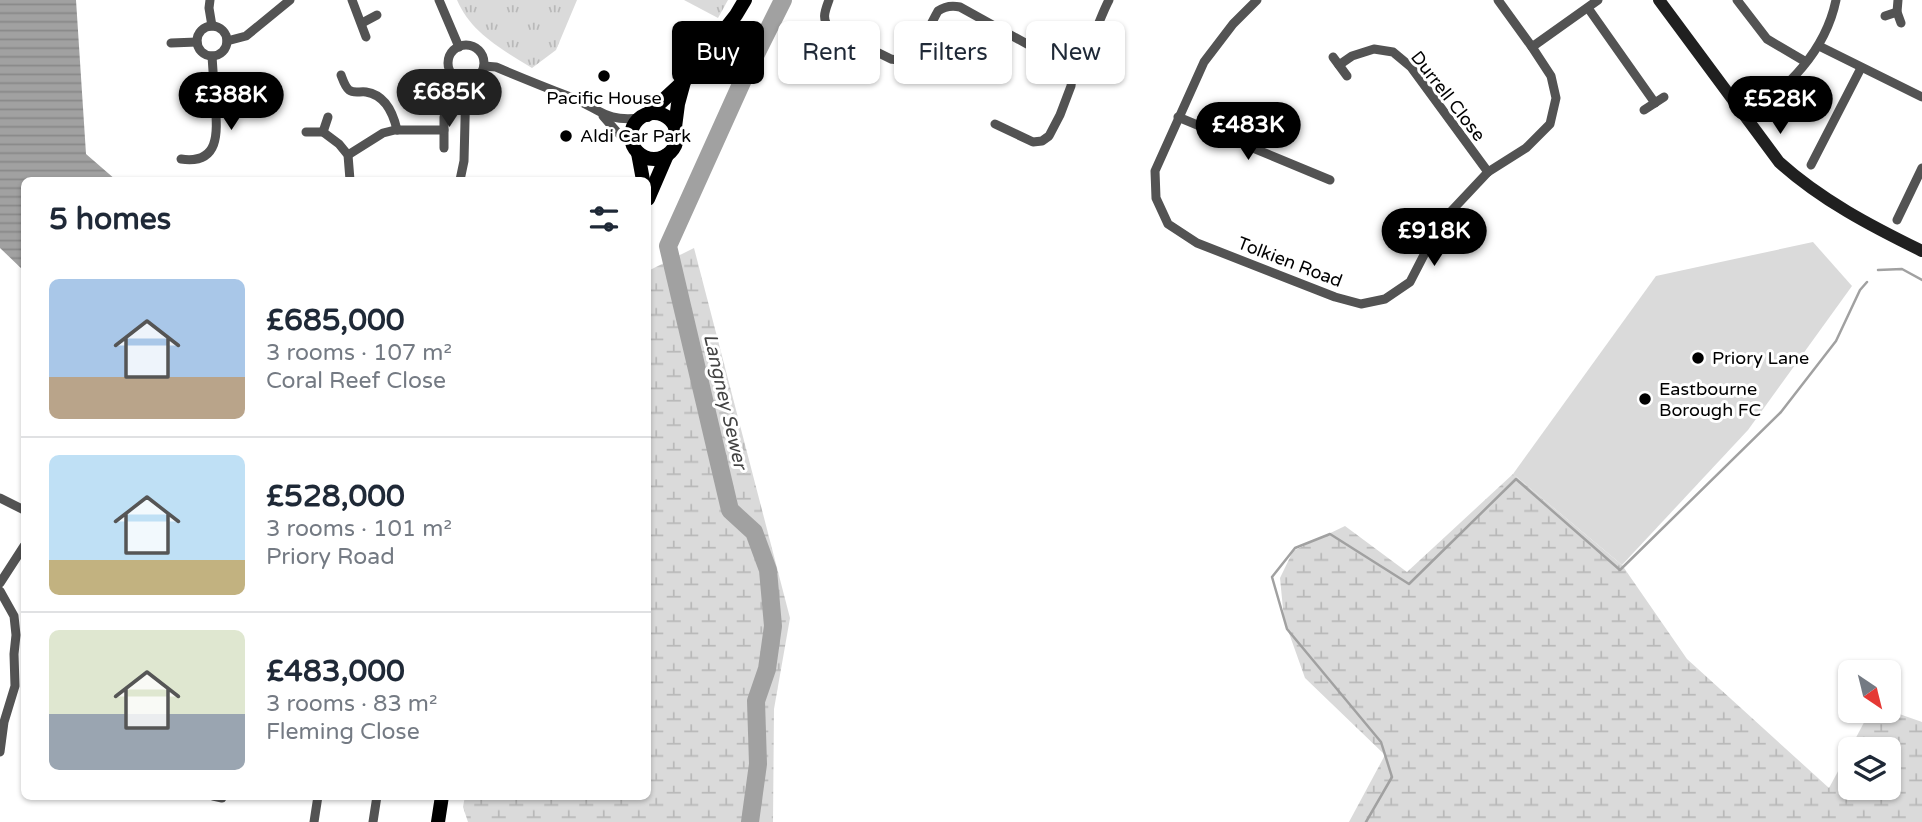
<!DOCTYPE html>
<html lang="en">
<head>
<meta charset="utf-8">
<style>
  body { margin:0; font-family:"Varela Round",sans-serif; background:#f2f2f3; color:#1f2937; height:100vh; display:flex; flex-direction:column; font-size:26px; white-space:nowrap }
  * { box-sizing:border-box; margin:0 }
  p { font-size:23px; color:#747a83 }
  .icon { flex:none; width:38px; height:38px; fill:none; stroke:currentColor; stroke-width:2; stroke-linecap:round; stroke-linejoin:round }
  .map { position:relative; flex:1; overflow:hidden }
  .panel { position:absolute; left:21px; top:177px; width:630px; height:623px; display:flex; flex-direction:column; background:#fff; border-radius:10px; box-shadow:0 2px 5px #0004 }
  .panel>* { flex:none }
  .hud { position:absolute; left:672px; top:21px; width:665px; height:63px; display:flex; gap:14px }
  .needle { width:46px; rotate:145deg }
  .tools { position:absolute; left:1838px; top:660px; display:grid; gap:14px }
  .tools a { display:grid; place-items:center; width:63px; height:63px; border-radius:10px; background:#fff; box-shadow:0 2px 5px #0004; font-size:35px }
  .price { position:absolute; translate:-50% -60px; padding:0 16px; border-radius:24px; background:#000; color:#fff; font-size:23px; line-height:46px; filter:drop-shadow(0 2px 4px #0008) }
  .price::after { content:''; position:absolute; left:50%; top:42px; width:21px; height:16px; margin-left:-10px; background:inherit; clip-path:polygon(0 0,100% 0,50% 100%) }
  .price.on { background:#222; color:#fff }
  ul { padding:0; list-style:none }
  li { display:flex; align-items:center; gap:21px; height:175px; padding:0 28px }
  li+li { border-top:2px solid #e0e1e3 }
  li span { display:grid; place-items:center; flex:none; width:196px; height:140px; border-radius:10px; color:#555 }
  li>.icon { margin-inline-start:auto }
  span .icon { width:84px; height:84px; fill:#fffc; stroke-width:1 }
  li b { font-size:30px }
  h2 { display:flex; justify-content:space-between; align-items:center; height:84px; padding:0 28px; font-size:30px }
  .pill { padding:0 24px; border-radius:10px; background:#fff; box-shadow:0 2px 5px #0004; font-size:24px; line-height:63px }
  .pill.on { background:#000; color:#fff }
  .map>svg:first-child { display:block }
  .grass { fill:url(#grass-tufts) }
  .wetland { fill:url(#wetland-marsh) }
  .pitch { fill:#dadada }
  .water { fill:url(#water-rules) }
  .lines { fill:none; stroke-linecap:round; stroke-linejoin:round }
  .stream { stroke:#a1a1a1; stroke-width:2.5 }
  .river { stroke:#a1a1a1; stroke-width:18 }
  .street { stroke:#535353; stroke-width:9 }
  .secondary { stroke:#202020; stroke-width:12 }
  .primary { stroke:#000; stroke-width:14 }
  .poi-dot { fill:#000; stroke:#fff; stroke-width:2.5 }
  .labels { text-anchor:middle; stroke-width:6; stroke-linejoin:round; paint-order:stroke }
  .street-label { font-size:18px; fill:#000; stroke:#fff }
  .poi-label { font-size:18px; fill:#000; stroke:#fff; text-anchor:start }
  .water-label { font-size:19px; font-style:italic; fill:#424242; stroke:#fff }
</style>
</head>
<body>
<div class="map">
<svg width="1922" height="822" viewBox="0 0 1922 822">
  <defs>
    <pattern id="grass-tufts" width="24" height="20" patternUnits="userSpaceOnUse" patternTransform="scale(1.75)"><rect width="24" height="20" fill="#dadada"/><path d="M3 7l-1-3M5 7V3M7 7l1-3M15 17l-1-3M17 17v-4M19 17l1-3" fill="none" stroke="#b9b9b9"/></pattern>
    <pattern id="wetland-marsh" width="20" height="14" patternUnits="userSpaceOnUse" patternTransform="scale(1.75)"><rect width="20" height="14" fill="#dadada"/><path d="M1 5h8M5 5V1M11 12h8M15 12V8" fill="none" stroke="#b9b9b9"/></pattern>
    <pattern id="water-rules" width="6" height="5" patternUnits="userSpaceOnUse" patternTransform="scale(1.75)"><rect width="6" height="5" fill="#a1a1a1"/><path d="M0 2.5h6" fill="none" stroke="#898989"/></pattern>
  </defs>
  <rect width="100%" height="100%" fill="#fff"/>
  <g class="grass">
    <path d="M457 0H577L556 50 532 68C503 50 471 33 457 0Z"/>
    <path d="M684 0H728L718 18Z"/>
  </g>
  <g class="wetland">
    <path d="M694 248 790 618 774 709 773 822H468L463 807 465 796H648V271Z"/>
    <path d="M1513 474 1622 565 1687 659 1829 788 1850 749V788H1888V749H1850L1870 711 1888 710 1922 722V822H1349L1385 755 1305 678 1284 619 1280 578 1293 551 1345 526 1407 572Z"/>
  </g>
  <path class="pitch" d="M1813 242 1852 286 1748 430 1622 565 1513 474 1656 276Z"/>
  <path class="water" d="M0 0H76L86 154 116 180H24V271L0 248Z"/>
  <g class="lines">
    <g class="stream">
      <path d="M1878 270 1902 269 1922 280"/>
      <path d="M1366 822 1392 777 1381 742 1287 629 1272 577 1295 548 1330 534 1409 584 1516 479 1620 570 1781 412 1836 341 1860 290 1867 282"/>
    </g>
    <path class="river" d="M750 822 758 764 756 701 767 669 773 626 768 570 754 532 730 510 668 246 742 82 783 0"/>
    <g class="street">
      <path d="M210 0 209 8 212 26"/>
      <path d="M352 0 366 37"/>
      <path d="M439 0 459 47"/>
      <path d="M829 0C825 11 821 19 830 29L891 59C896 60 902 62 907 59 918 54 931 23 938 11 945 6 951 5 960 7L1056 60 1069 63"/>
      <path d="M1257 0 1233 24 1204 62 1155 171 1156 198 1168 224 1197 243 1335 297 1361 304 1385 299 1410 282 1441 222 1488 172 1526 148 1550 124 1556 98 1551 76 1532 47 1498 0"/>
      <path d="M1737 0 1767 39 1806 62"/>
      <path d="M1898 0 1897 12 1901 23"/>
      <path d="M1588 8 1655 103"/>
      <path d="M1885 16 1897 12"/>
      <path d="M362 23 377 15"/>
      <circle cx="212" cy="41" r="15"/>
      <path d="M227 41 246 36 290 0"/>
      <path d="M171 43 197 42"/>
      <circle cx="466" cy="63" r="18"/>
      <path d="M1819 46 1922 97"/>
      <path d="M1532 47 1598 0"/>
      <path d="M1333 57 1347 76"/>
      <path d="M1069 63C1091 55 1098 20 1109 0"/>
      <path d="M1339 65 1352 56 1374 49 1393 52 1411 67 1488 172"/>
      <path d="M484 66 496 67C522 78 547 88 573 98 601 110 606 122 640 118"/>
      <path d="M341 75C343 80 345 87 349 90 354 94 360 91 366 92 385 95 393 112 397 130"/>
      <path d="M1644 110 1664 97"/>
      <path d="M603 116 617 132 633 145"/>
      <path d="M1178 117 1330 180"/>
      <path d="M1746 119C1787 87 1825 53 1836 0"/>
      <path d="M995 124 1033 142 1042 141 1049 136 1060 115 1071 86 1072 78 1069 63"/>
      <path d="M306 132H323L339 144 348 155 350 180"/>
      <path d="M323 132 328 117"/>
      <path d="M444 148V117"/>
      <path d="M348 155 383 133 395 130H444"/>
      <path d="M181 159C222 165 217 129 215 101 214 86 213 71 212 56"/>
      <path d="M1811 165 1861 68"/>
      <path d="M460 180 464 161 466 81"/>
      <path d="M1897 220 1922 168"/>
      <path d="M0 498 24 510"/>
      <path d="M0 583 24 546"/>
      <path d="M0 591 14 616 16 635 14 654 15 686 4 722 0 752"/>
      <path d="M213 796 222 798 223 796"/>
      <path d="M314 822 318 796"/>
      <path d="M373 822 377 796"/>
    </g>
    <path class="secondary" d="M1659 0 1779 162C1821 200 1871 226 1922 251"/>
    <g class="primary">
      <circle cx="654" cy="136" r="23"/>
      <path d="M647 115 685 80 736 15 745 0"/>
      <path d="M675 127 678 104 684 82"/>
      <path d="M638 153 643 180"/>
      <path d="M648 199 667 155"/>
      <path d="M438 822 442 796"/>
    </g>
  </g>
  <g class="poi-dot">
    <circle cx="604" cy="76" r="7"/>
    <circle cx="566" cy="136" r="7"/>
    <circle cx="1698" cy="358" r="7"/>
    <circle cx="1645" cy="399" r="7"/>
  </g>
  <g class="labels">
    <g class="street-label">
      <text transform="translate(1448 96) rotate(52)" y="6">Durrell Close</text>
      <text transform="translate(1290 262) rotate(21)" y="6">Tolkien Road</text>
    </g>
    <g class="poi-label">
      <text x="604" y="104" text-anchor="middle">Pacific House</text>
      <text x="580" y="142">Aldi Car Park</text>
      <text x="1712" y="364">Priory Lane</text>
      <text x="1659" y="395">Eastbourne<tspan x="1659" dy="21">Borough FC</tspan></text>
    </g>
    <g class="water-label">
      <text transform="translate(726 401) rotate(77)" y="7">Langney Sewer</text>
    </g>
  </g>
</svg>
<div class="tools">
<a><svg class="needle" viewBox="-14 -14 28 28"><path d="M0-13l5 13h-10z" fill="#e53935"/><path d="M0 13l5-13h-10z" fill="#747a83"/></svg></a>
<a><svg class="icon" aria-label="layers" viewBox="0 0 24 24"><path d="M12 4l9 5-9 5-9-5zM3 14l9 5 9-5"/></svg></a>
</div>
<b class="price on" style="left:449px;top:129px">£685K</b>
<b class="price" style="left:231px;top:132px">£388K</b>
<b class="price" style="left:1780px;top:136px">£528K</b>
<b class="price" style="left:1248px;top:162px">£483K</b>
<b class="price" style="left:1434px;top:268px">£918K</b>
<div class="hud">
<a class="pill on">Buy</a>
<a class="pill">Rent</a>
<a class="pill">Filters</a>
<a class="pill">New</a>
</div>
<section class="panel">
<h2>5 homes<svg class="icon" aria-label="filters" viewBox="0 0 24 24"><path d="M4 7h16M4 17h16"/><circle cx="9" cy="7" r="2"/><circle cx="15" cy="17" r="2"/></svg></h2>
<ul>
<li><span style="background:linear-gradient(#a9c7e8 70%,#b9a48a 0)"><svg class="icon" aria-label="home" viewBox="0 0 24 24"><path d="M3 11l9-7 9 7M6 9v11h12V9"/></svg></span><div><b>£685,000</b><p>3 rooms · 107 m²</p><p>Coral Reef Close</p></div></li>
<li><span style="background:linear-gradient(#bfe0f5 75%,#c2b280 0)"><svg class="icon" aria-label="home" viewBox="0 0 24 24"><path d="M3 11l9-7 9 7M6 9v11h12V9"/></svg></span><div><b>£528,000</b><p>3 rooms · 101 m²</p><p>Priory Road</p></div></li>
<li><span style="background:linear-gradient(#dfe7d0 60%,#9aa5b1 0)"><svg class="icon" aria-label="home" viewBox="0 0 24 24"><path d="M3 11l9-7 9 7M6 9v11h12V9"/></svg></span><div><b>£483,000</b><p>3 rooms · 83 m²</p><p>Fleming Close</p></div></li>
</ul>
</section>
</div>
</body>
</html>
